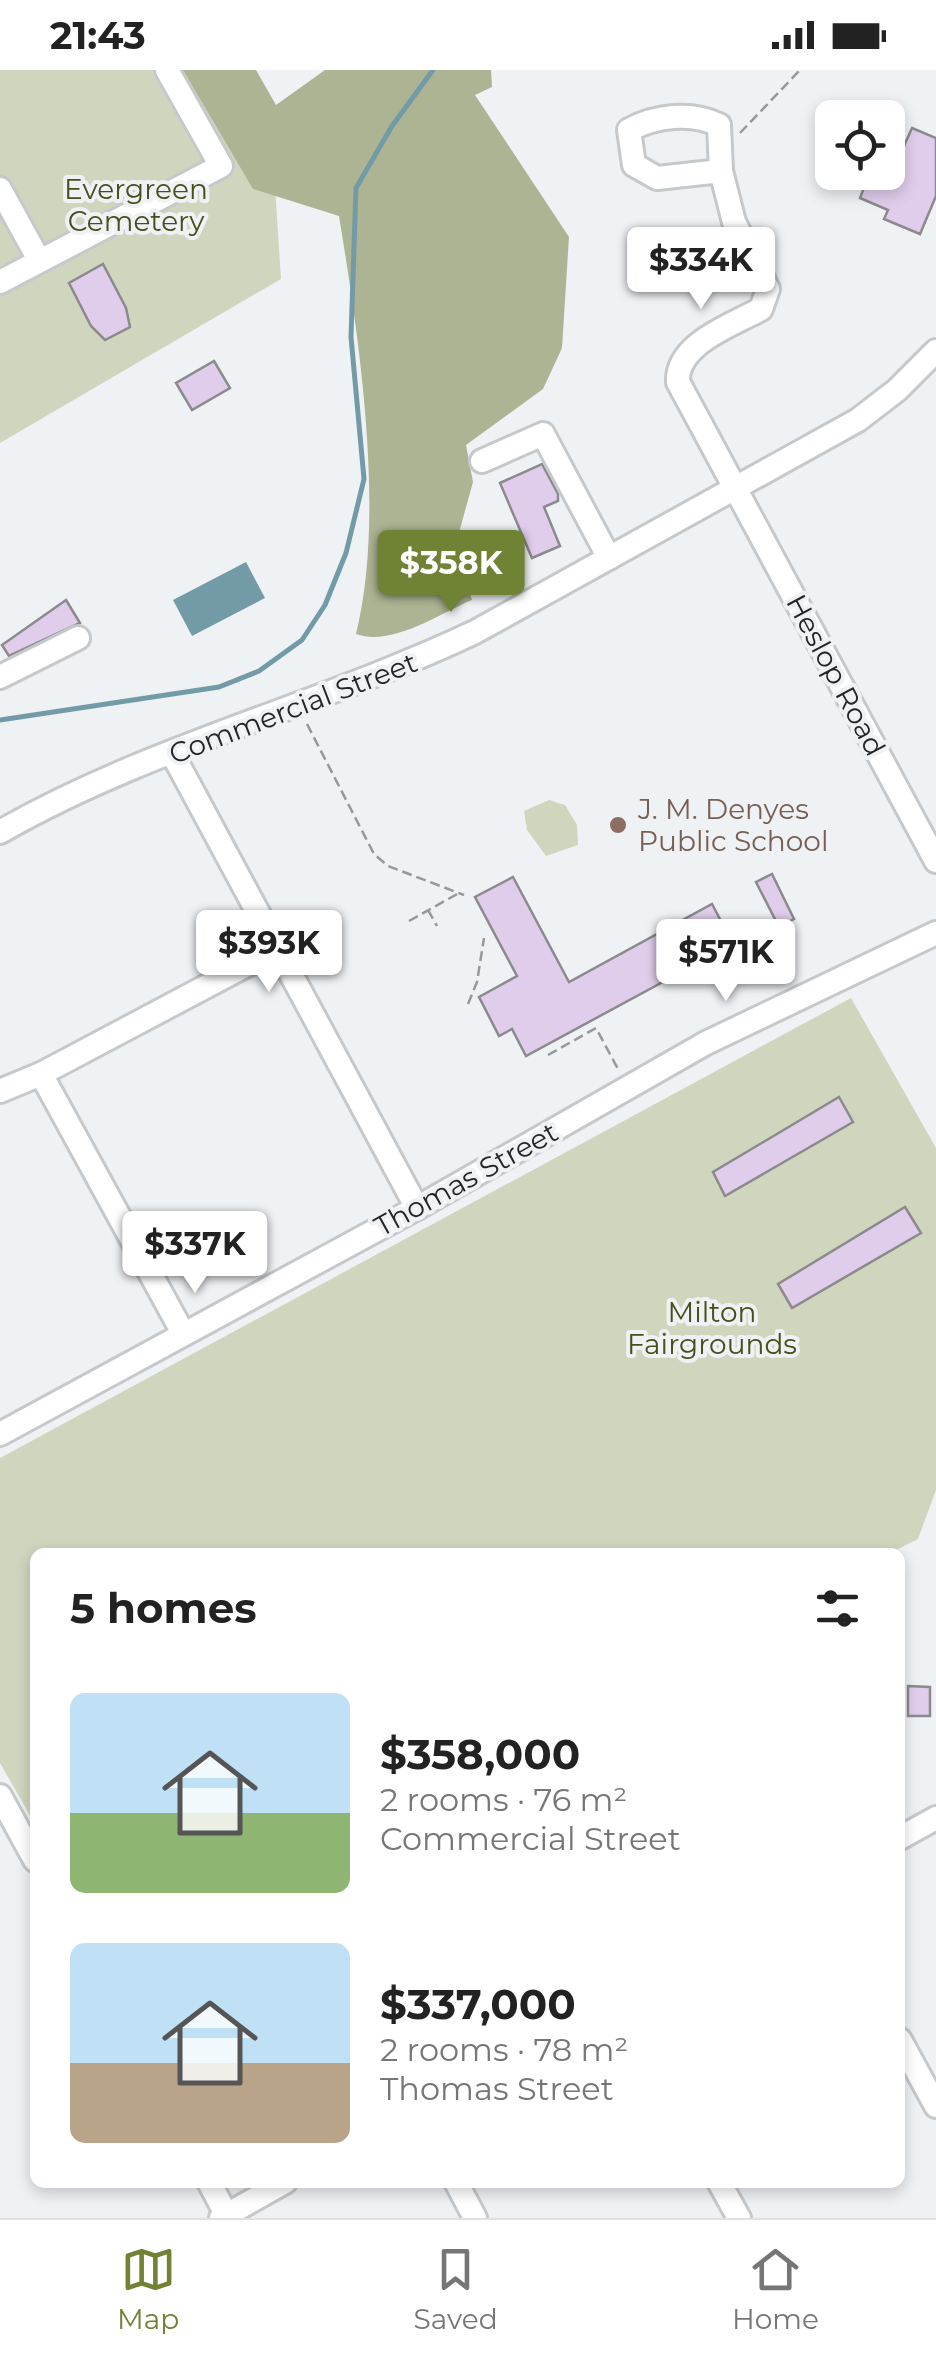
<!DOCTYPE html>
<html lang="en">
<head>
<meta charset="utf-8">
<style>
  body { margin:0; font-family:Montserrat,sans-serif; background:#f2f2f2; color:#222; height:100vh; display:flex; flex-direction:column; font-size:38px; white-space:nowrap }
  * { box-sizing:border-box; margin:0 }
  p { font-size:32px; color:#767676 }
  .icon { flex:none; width:55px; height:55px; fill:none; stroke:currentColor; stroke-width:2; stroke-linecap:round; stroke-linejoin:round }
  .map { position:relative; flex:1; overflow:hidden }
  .drawer { position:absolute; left:30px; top:1478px; width:875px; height:640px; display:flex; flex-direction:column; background:#fff; border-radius:15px; box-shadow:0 5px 15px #0003 }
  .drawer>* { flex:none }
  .fabs { position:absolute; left:815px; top:30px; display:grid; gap:20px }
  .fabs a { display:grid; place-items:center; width:90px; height:90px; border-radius:15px; background:#fff; box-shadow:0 5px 15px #0003; font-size:50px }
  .price { position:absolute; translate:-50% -85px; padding:0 22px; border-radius:10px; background:#fff; color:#222; font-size:32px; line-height:65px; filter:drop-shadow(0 2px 5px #0008) }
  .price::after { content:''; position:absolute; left:50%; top:60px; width:30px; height:22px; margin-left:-15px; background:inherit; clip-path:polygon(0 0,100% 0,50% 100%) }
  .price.selected { background:#708233; color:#fff }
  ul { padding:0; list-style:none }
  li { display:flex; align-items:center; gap:30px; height:250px; padding:0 40px }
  li span { display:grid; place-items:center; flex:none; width:280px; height:200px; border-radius:15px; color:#555 }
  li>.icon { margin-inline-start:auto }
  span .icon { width:120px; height:120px; fill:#fffc; stroke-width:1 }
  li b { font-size:42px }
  h2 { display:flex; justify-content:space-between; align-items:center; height:120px; padding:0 40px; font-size:42px }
  .status { display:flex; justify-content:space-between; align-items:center; height:70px; padding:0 50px; background:#fff; direction:ltr }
  .status svg { height:28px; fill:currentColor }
  .tabs { display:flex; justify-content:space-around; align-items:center; height:140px; border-top:2px solid #e0e0e0; background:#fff; font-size:28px; color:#767676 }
  .tabs a { display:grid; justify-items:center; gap:5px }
  .tabs .selected { color:#708233 }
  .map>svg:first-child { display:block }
  .green { fill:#d0d5be }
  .forest { fill:#adb493 }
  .water { fill:#739ba7 }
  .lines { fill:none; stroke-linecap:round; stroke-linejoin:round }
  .stream { stroke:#739ba7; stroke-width:5 }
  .building { fill:#e0cdec; stroke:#8b8a8c; stroke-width:2.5 }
  .minor-casing { stroke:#c6c9cb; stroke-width:28 }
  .path { stroke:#96989a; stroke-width:2.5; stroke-dasharray:10 5; stroke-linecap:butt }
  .minor { stroke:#fff; stroke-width:22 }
  .education-dot { fill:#8d6e63; stroke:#eff2f5; stroke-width:4 }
  .labels { text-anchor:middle; stroke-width:8; stroke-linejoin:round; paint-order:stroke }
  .park-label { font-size:28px; fill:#47501a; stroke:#eff2f5 }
  .street-label { font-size:28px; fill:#242526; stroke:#eff2f5 }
  .education-label { font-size:28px; fill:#785e54; stroke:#eff2f5; text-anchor:start }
</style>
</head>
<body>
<div class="status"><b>21:43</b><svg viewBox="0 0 49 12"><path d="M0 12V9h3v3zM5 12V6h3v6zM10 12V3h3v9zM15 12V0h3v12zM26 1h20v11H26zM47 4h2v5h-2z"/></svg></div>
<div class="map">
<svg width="936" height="2148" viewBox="0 0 936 2148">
  <rect width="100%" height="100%" fill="#eff2f5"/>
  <g class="green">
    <path d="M0 0H231L273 85 281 209 0 373Z"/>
    <path d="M549 730 565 735 577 755 578 775 546 786 527 760 524 741Z"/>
    <path d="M851 928 936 1078V1420L918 1469 892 1482H35V1754L0 1693V1388Z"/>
  </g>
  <path class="forest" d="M183 0H256L276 35 325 0H491L492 17 475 25 569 167 562 278 543 319 466 375 473 412 455 477 472 530C439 544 391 577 356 564 386 443 359 269 339 146L253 119Z"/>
  <path class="water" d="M246 492 265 528 192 566 173 530Z"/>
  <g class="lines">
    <path class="stream" d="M0 650 219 617 259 601 302 570 325 535 346 483 364 409 351 267 356 118 392 56 433 0"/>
  </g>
  <g class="building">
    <path d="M912 58 936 68V126L920 164 884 149 888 140 860 128 870 102H888V74L902 80Z"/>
    <path d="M103 194 126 238 130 257 105 270 91 256 69 213Z"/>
    <path d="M214 291 230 318 192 340 176 313Z"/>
    <path d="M542 394 558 424V431L544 437 560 476 532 488 500 413Z"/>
    <path d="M66 530 80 553 9 586 2 575Z"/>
    <path d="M772 804 794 849 779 857 756 812Z"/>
    <path d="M513 807 569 912 712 834 733 874 526 986 512 959 499 966 479 927 517 906 475 827Z"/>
    <path d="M839 1027 853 1052 725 1126 713 1102Z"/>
    <path d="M905 1137 921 1163 792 1238 778 1214Z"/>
    <path d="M908 1616 930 1617V1646H908Z"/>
  </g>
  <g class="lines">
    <defs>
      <g id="minor">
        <path d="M721 101 657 108 634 95 629 60C655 46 691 41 719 55L721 101 734 152 768 219 761 239C732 255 676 274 678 312L936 791"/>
        <path d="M0 119 39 190"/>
        <path d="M0 212 221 96 167 0"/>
        <path d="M482 391 543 364 609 488"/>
        <path d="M0 607 78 568"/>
        <path d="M173 685 417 1138"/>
        <path d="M0 762C148 677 321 635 475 562L858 350 897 320 936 281"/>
        <path d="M41 1004 183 1263"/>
        <path d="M0 1021 41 1004 275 880"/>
        <path d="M0 1364 417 1138 706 973 936 863"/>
        <path d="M0 1726 35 1790"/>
        <path d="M900 1768 936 1748"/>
        <path d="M900 1970 936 2036"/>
        <path d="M209 2112 228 2148"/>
        <path d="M456 2112 475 2148"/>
        <path d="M719 2112 739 2148"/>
        <path d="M221 2148 285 2112"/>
      </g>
    </defs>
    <use href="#minor" class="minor-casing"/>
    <g class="path">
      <path d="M740 63 800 0"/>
      <path d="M307 654 374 784 388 796 464 825"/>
      <path d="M428 840 437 856"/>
      <path d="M409 851 459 823"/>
      <path d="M468 934 477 912 484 868"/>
      <path d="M548 985 596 958 618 999"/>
    </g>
    <use href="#minor" class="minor"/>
  </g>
  <circle class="education-dot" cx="618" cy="755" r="10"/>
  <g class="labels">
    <g class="park-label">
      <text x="136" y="129">Evergreen<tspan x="136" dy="32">Cemetery</tspan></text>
      <text x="712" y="1252">Milton<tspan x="712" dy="32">Fairgrounds</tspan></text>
    </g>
    <g class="street-label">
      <text transform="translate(836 605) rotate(62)" y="10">Heslop Road</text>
      <text transform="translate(293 638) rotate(-21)" y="10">Commercial Street</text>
      <text transform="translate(466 1109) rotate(-29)" y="10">Thomas Street</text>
    </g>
    <g class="education-label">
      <text x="638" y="749">J. M. Denyes<tspan x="638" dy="32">Public School</tspan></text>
    </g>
  </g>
</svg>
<div class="fabs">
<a><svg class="icon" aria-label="locate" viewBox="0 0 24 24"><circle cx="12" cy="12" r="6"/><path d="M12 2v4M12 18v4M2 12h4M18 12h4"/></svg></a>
</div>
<b class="price" style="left:701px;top:242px">$334K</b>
<b class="price selected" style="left:451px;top:545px">$358K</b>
<b class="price" style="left:269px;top:925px">$393K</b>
<b class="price" style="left:726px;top:934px">$571K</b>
<b class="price" style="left:195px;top:1226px">$337K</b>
<section class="drawer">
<h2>5 homes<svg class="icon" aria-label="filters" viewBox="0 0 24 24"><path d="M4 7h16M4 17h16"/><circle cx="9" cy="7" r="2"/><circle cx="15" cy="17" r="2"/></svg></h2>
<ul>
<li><span style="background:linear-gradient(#bfe0f5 60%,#8fb573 0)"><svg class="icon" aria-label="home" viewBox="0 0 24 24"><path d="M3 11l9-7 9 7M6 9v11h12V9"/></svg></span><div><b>$358,000</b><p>2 rooms · 76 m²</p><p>Commercial Street</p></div></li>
<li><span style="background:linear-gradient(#bfe0f5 60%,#b9a48a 0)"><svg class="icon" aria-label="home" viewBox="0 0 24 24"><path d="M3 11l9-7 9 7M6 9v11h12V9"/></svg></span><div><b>$337,000</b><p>2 rooms · 78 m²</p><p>Thomas Street</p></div></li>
</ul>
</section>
</div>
<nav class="tabs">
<a class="selected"><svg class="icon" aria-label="map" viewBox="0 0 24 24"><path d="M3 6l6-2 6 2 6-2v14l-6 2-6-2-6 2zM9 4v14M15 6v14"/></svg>Map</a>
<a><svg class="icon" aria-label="saved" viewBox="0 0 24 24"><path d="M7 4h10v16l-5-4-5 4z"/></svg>Saved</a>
<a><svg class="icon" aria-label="home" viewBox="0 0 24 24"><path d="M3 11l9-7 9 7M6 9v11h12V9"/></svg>Home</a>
</nav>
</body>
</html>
